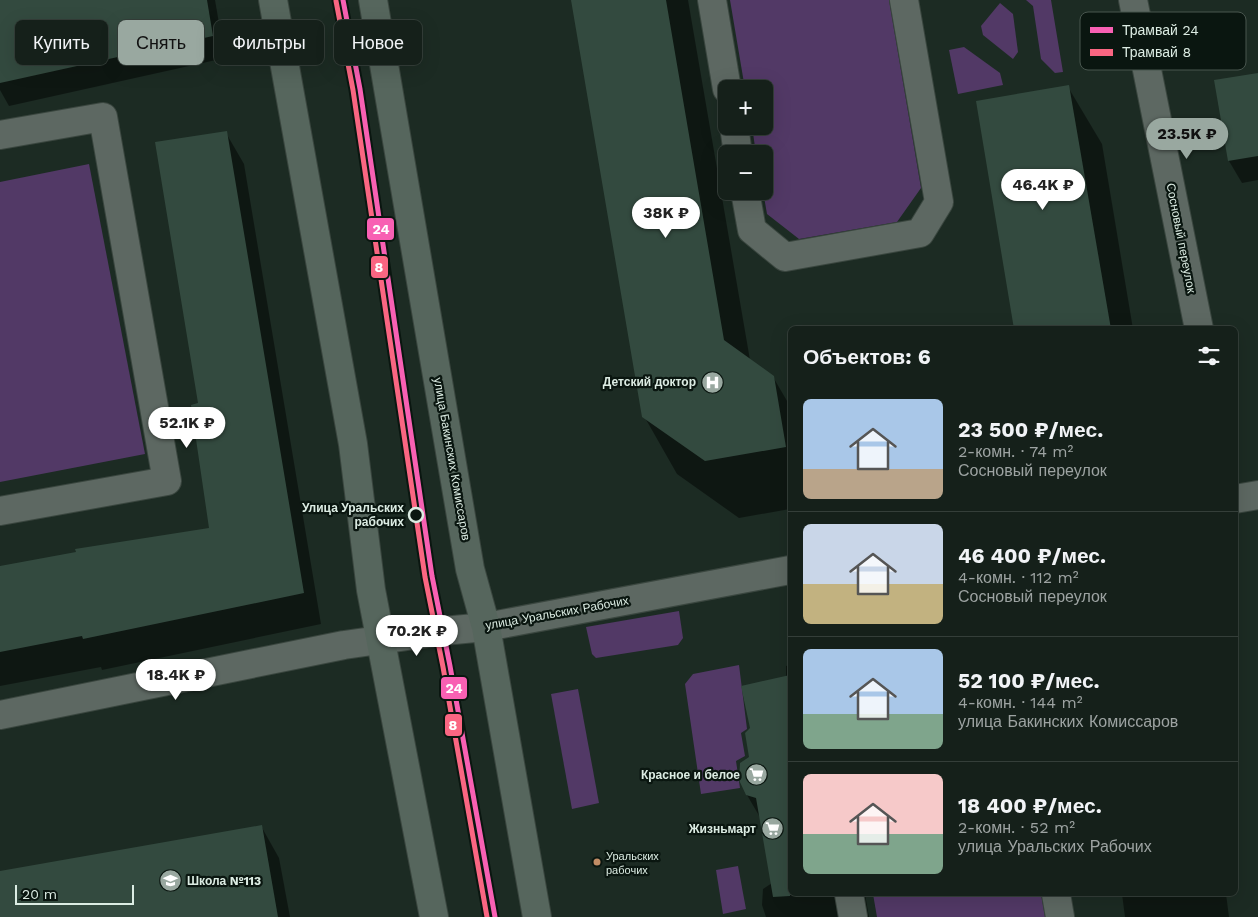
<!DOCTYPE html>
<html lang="ru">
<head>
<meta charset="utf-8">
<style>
  body { margin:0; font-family:"Work Sans",sans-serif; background:#222d27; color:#f1f3f6; height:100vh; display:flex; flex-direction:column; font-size:19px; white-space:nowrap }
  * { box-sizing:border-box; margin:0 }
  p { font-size:16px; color:#9da3a2 }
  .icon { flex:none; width:28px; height:28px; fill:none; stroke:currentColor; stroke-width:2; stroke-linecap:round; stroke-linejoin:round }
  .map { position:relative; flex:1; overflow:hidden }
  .side { position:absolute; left:788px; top:326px; width:450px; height:570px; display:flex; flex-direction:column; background:#15201a; border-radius:8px; box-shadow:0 5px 20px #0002,0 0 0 1px #343e39 }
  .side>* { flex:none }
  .banner { position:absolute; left:15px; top:20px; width:475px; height:45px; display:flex; gap:10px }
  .tools { position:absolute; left:718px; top:80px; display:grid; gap:10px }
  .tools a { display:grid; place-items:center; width:55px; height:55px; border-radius:8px; background:#15201a; box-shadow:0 5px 20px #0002,0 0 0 1px #343e39; font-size:25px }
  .scale { position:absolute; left:15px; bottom:12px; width:119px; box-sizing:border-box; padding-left:5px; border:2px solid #dcece3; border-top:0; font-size:14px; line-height:18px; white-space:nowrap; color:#dcece3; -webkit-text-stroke:4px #0a1610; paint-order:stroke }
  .price { position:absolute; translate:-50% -42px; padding:0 11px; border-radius:18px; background:#fff; color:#222; font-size:16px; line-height:32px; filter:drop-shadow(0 1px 2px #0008) }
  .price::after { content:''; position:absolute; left:50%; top:30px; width:15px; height:11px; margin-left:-8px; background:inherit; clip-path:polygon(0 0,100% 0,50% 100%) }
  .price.on { background:#99a8a0; color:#111 }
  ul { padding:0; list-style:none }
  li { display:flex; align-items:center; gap:15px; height:125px; padding:0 15px }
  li+li { border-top:1px solid #343e39 }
  li span { display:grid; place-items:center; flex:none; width:140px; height:100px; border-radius:8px; color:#555 }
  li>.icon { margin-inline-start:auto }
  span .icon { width:60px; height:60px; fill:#fffc; stroke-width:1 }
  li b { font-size:21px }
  h2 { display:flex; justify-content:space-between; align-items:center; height:60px; padding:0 15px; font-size:21px }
  .pill { padding:0 18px; border-radius:8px; background:#15201a; box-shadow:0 5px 20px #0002,0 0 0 1px #343e39; font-size:18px; line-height:45px }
  .pill.on { background:#99a8a0; color:#111 }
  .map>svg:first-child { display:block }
  .green { fill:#523966 }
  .shadow { fill:#0007 }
  .building { fill:#334a3f }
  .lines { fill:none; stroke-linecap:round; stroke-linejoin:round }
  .minor-casing { stroke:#3a463f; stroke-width:30 }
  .major-casing { stroke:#3a463f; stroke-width:30 }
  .minor { stroke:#5d6862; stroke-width:28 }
  .major { stroke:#56665d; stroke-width:28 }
  .tram-1-casing { stroke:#0a1610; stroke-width:9 }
  .tram-2-casing { stroke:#0a1610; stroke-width:9 }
  .tram-1 { stroke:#f860b3; stroke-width:5 }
  .tram-2 { stroke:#fa6682; stroke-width:5 }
  .stop-dot { fill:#0a1610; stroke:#dcece3; stroke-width:2.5 }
  .bus-dot { fill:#c18c65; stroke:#0a1610; stroke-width:2 }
  .labels { text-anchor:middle; stroke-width:4.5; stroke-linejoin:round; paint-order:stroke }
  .bus-label { font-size:11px; fill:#dcece3; stroke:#0a1610; text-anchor:start }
  .street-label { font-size:12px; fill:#dcece3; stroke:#0a1610 }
  .poi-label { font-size:12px; font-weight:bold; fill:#dcece3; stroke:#0a1610; text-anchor:end }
  .stop-label { font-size:12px; font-weight:bold; fill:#dcece3; stroke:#0a1610; text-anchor:end }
  .key { fill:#0a1610; stroke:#49564f; stroke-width:1 }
  .key-label { font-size:14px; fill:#dcece3 }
  .line-badge { stroke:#0a1610; stroke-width:2 }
  .badge-label { font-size:14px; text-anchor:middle; font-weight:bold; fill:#fff }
</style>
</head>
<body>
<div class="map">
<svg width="1258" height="917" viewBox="0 0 1258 917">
  <rect width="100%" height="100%" fill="#1c2b23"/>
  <g class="green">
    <path d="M730 0H889L921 188 897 222 799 239 767 214 763 191H764V154H756L752 126H764V89H745Z"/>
    <path d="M1026 0H1051L1063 72 1055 73 1041 59 1033 6Z"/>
    <path d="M1000 3 1013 14 1018 52 1013 59 983 35 981 26Z"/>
    <path d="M964 47 1000 73 1003 85 958 94 949 50Z"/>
    <path d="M89 164 145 454 0 482V182Z"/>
    <path d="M679 611 683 638 678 645 596 658 592 654 586 627Z"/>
    <path d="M739 665 747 729 741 733 745 756 736 761 740 788 701 794 685 684 693 674Z"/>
    <path d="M578 689 599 803 572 809 551 694Z"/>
    <path d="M738 866 746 909 723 914 716 870Z"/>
    <path d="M873 894H1041L1045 917H877Z"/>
  </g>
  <g class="shadow">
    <path d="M0 0H215L225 58 9 106 0 90Z"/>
    <path d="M573 0H688L750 360 773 377 790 406V509L739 518 677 474 644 416Z"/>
    <path d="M1258 74V180L1242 183 1229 161 1216 81Z"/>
    <path d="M1068 87 1102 144 1133 329H1015Z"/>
    <path d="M226 133 244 164 321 624 102 670 101 667 0 686V567L210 530 199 404Z"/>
    <path d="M790 665V894H865L869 917H766L762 905 763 889 772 883 761 819 747 795 750 758 751 729 786 677V666Z"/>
    <path d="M261 826 279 858 290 917H0V873Z"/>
    <path d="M1122 894H1226L1229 917H1125Z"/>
  </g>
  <g class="building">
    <path d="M0 0H207L213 36 0 83Z"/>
    <path d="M571 0H666L724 340 774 376 786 447 705 461 642 417Z"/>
    <path d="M1258 73V156L1228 161 1214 80Z"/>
    <path d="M1069 85 1111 329H1014L976 101Z"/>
    <path d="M227 131 304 593 83 639 82 636 0 652V566L76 552 75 549 209 528 191 405 198 403 155 142Z"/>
    <path d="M790 675V896L773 897 756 798 746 795 739 780 740 763 749 757 745 733 750 728 741 686Z"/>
    <path d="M262 825 278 917H0V871Z"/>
  </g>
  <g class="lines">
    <defs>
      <g id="minor">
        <path d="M712 0 727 89"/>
        <path d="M1133 0 1199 329"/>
        <path d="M734 126 738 154"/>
        <path d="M0 135 103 117 167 481 0 511"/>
        <path d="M745 191 752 230 785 257 920 233 939 202 904 0"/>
        <path d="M1235 499 1258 495"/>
        <path d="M0 715 344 645 443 631 486 627 790 570"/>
        <path d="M849 894 853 917"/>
        <path d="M1056 894 1060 917"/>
      </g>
      <g id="major">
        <path d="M273 0 353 444 371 590 434 917"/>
        <path d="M373 0 470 569 486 627 537 917"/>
      </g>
    </defs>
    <use href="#minor" class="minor-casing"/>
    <use href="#major" class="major-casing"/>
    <use href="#minor" class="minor"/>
    <use href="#major" class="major"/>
    <defs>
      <path id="tram-1" d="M343 0 360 89 432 576 450 666 495 917"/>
      <path id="tram-2" d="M336 1 353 90 425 577 443 667 487 917"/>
    </defs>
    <use href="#tram-1" class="tram-1-casing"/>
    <use href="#tram-2" class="tram-2-casing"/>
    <use href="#tram-1" class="tram-1"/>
    <use href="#tram-2" class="tram-2"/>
  </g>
  <defs>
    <symbol id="hospital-disc" viewBox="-11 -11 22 22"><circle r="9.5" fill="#99a8a0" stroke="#0a1610"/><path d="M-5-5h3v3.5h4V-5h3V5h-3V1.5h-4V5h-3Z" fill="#fff"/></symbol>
    <symbol id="supermarket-disc" viewBox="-11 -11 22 22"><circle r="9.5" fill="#99a8a0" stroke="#0a1610"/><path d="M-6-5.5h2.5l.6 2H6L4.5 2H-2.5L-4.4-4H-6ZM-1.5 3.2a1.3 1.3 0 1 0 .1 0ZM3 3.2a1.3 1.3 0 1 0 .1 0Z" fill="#fff"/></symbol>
    <symbol id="school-disc" viewBox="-11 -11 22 22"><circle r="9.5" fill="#99a8a0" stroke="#0a1610"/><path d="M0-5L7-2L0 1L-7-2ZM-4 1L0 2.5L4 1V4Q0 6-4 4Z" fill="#fff"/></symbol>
  </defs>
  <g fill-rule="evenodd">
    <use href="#hospital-disc" x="700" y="370" width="25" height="25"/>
    <use href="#supermarket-disc" x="744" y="762" width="25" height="25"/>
    <use href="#supermarket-disc" x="760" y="816" width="25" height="25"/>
    <use href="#school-disc" x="158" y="868" width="25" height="25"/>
  </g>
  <circle class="stop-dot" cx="416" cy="515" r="7"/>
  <circle class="bus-dot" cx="597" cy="862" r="4.5"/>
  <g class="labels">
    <g class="bus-label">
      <text x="606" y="860">Уральских<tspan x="606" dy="14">рабочих</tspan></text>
    </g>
    <g class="street-label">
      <text transform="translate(1181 238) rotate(79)" y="4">Сосновый переулок</text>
      <text transform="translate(452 459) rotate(80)" y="4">улица Бакинских Комиссаров</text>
      <text transform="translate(557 613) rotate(-10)" y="4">улица Уральских Рабочих</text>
    </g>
    <g class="poi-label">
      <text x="696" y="386">Детский доктор</text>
      <text x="740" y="779">Красное и белое</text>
      <text x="756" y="833">Жизньмарт</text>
      <text x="187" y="885" text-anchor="start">Школа №113</text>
    </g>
    <g class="stop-label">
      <text x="404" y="512">Улица Уральских<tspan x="404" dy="14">рабочих</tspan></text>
    </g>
  </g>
  <rect x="1080" y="12" width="166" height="58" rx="8" class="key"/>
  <rect x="1090" y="27" width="23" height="6" fill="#f860b3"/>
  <rect x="1090" y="49" width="23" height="7" fill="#fa6682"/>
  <g class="key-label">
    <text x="1122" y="35">Трамвай 24</text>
    <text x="1122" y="57">Трамвай 8</text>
  </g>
  <g class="line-badge">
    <rect x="366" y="217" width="29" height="24" rx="5" fill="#f860b3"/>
    <rect x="370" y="255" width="19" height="24" rx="5" fill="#fa6682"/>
    <rect x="440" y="676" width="28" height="24" rx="5" fill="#f860b3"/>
    <rect x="444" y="713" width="19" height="24" rx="5" fill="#fa6682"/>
  </g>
  <g class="badge-label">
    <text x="381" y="234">24</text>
    <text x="379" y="272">8</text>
    <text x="454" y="693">24</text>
    <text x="453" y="730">8</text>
  </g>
</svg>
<div class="tools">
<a>+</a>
<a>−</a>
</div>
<div class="scale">20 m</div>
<b class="price on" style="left:1187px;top:160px">23.5K ₽</b>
<b class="price" style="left:1043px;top:211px">46.4K ₽</b>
<b class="price" style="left:666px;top:239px">38K ₽</b>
<b class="price" style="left:187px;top:449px">52.1K ₽</b>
<b class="price" style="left:417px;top:657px">70.2K ₽</b>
<b class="price" style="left:176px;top:701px">18.4K ₽</b>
<div class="banner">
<a class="pill">Купить</a>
<a class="pill on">Снять</a>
<a class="pill">Фильтры</a>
<a class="pill">Новое</a>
</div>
<section class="side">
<h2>Объектов: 6<svg class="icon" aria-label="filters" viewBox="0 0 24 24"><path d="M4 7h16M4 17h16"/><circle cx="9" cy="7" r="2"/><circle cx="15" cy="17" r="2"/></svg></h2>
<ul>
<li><span style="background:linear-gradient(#a9c7e8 70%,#b9a48a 0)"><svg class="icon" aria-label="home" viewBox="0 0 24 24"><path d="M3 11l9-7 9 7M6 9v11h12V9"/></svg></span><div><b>23 500 ₽/мес.</b><p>2-комн. · 74 m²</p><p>Сосновый переулок</p></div></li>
<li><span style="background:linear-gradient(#c9d6e8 60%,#c2b280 0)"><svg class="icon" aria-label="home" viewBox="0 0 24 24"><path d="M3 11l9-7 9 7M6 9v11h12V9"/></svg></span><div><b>46 400 ₽/мес.</b><p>4-комн. · 112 m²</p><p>Сосновый переулок</p></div></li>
<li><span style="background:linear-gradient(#a9c7e8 65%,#7fa58c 0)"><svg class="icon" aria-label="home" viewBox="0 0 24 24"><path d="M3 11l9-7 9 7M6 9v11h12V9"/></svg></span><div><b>52 100 ₽/мес.</b><p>4-комн. · 144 m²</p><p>улица Бакинских Комиссаров</p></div></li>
<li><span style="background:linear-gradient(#f6c9c9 60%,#7fa58c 0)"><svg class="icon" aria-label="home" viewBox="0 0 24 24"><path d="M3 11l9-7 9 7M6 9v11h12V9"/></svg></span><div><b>18 400 ₽/мес.</b><p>2-комн. · 52 m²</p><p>улица Уральских Рабочих</p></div></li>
</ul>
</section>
</div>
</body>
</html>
